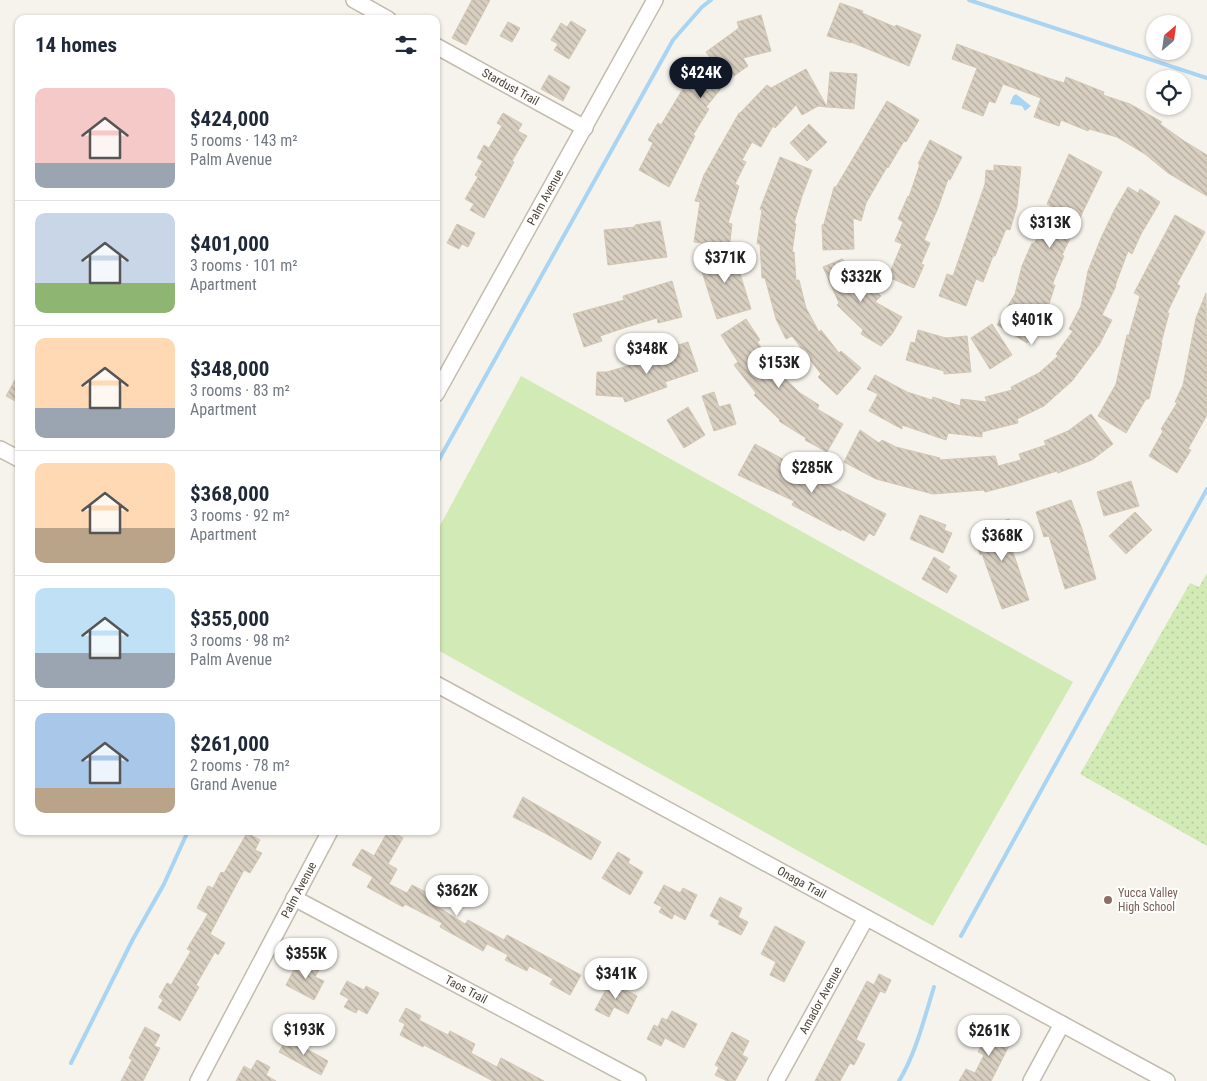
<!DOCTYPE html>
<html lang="en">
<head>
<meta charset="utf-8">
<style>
  body { margin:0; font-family:"Roboto Condensed",sans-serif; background:#f6f6f7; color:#1f2937; height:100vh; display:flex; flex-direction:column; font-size:19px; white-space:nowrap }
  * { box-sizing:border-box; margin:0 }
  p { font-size:16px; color:#747a83 }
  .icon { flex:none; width:28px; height:28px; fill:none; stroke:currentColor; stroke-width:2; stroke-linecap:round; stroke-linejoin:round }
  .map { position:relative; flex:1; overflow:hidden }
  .panel { position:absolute; left:15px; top:15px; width:425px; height:820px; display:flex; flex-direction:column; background:#fff; border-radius:10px; box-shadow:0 1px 4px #0004 }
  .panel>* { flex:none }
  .needle { width:32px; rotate:29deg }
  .tools { position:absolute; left:1146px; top:15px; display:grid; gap:10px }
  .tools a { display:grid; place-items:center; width:45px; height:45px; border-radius:50%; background:#fff; box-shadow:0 1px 4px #0004; font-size:25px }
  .price { position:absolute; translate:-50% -42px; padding:0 11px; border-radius:18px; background:#fff; color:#222; font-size:16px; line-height:32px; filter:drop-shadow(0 1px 2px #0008) }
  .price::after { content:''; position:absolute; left:50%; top:30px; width:15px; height:11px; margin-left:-8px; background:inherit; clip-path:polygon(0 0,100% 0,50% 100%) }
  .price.on { background:#111827; color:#fff }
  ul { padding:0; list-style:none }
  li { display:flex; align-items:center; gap:15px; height:125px; padding:0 20px }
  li+li { border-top:1px solid #e0e1e3 }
  li span { display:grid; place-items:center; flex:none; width:140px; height:100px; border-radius:10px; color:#555 }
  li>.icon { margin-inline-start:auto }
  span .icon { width:60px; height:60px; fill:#fffc; stroke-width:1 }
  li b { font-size:21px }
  h2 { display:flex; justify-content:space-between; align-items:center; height:60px; padding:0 20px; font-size:21px }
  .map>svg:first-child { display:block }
  .grass { fill:#d2eab5 }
  .park { fill:url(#park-dots) }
  .water { fill:#a9d4f2 }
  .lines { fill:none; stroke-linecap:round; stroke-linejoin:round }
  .stream { stroke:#a9d4f2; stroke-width:4 }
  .building { fill:url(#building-back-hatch); stroke:#d3c7b4 }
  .minor-casing { stroke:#c2bbae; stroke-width:18 }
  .minor { stroke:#fff; stroke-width:15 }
  .education-dot { fill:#8d6e63; stroke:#fff; stroke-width:2 }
  .labels { text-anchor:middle; stroke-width:4; stroke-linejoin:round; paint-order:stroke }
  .street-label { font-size:12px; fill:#4b4439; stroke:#fff }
  .education-label { font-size:12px; fill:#785e54; stroke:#fff; text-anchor:start }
</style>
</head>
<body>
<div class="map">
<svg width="1207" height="1081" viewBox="0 0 1207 1081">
  <defs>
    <pattern id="park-dots" width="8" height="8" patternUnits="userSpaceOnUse" patternTransform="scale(1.25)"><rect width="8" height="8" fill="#d2eab5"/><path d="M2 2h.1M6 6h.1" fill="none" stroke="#b6ca9c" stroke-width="1.8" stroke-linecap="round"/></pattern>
    <pattern id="building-back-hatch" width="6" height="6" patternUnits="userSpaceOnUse" patternTransform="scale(1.25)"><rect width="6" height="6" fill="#d8cfc1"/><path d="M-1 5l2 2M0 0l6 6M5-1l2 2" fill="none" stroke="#b1aa9e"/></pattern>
  </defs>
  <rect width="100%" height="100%" fill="#f6f3ec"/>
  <path class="grass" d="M521 376 1073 682 933 926 436 649V533Z"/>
  <path class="park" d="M1207 573V846L1080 774 1190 583 1199 587Z"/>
  <path class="water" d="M1016 94 1031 106 1025 111 1022 106 1010 104 1013 96Z"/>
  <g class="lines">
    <g class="stream">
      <path d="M969 0 1207 78"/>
      <path d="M436 465 673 40 702 7 711 0"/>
      <path d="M961 936 1207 489"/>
      <path d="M71 1063 133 939 164 884 188 831"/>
      <path d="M899 1081C916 1053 924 1019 934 987"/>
    </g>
  </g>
  <g class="building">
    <path d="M472 0H490L466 45 452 38Z"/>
    <path d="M840 3 863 11 862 13 895 27 896 25 921 35 909 66 851 42V43L827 36Z"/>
    <path d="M761 15 771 51 743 58 748 66 728 80 706 107 709 109 693 135 695 136 669 187 639 170 653 143 648 140 658 123 661 125 681 92 710 57 706 52 739 28 737 22Z"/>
    <path d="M571 21 586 30 569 59 554 50 558 44 551 40 561 23 567 27Z"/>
    <path d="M508 22 520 28 512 42 500 36Z"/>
    <path d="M957 44 1048 78 1064 83 1066 77 1104 92 1103 95 1130 104 1162 122 1160 124 1184 141 1207 155V196L1168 173 1145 154 1117 137 1089 129 1088 131 1061 120 1059 126 1034 117 1041 98 1003 84 995 103 989 101 983 116 962 108 977 68 952 59Z"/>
    <path d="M806 69 827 107 818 106 802 115 796 105 775 128 773 126 761 147 752 142 742 160 746 162 735 184 739 186 728 223 732 224 730 241 732 247 694 242 700 202 695 201 704 175 739 113H740L767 85 771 88Z"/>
    <path d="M830 72 857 74 854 109 827 107Z"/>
    <path d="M549 75 570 87 563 101 541 89Z"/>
    <path d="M887 101 919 120 906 142 904 141 888 168 887 167 866 203 861 221 853 218 854 249 823 250 822 225 824 224 834 187H836Z"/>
    <path d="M503 113 522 124 518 131 527 136 512 161 514 162 484 218 470 210 474 204 465 199 478 177 475 175 483 161 477 158 484 145 489 148 502 126 497 123Z"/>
    <path d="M809 124 827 142 807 161 790 143Z"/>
    <path d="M930 140 962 157 950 180 948 179 938 208 924 240 930 243 921 264 924 265 914 288 888 277 902 244 895 241 903 222 898 219 908 196 909 197 920 164H918Z"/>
    <path d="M1069 154 1102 172 1062 255 1064 256 1052 285H1055L1048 307 1027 343 997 325 1015 294 1022 266 1032 243 1034 244 1052 207 1047 204Z"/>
    <path d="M780 157 812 170 802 196 794 223 796 224 792 252H794L796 280H799L806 308 819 332 821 330 839 353 841 351 861 368 837 395 818 377 821 374 792 336 786 339 776 319 765 278H762L760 244H757L762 210 760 209Z"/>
    <path d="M994 165 1021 167 1017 206 1010 230 1006 229 995 256H993L983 282 976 279 966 306 939 296 947 274 953 276 985 184 986 170 994 171Z"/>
    <path d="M1128 187 1138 193 1140 189 1160 202 1141 234 1132 254 1128 251 1115 286H1116L1102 315 1112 320 1099 345 1072 381 1044 406 1017 419 1018 423 982 432V437L948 433 946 440 902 425V429L869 411 878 394 867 389 875 375 907 392 932 400 933 397 960 406 961 399 987 402 985 397 1012 390 1011 387 1039 373 1058 356 1056 354 1073 331 1069 329 1081 306 1088 271 1101 238 1115 209Z"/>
    <path d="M1175 215 1205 232 1177 284 1180 286 1167 313H1169L1161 343H1162L1149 399H1146L1126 433 1098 416 1116 384 1127 335H1129L1140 296 1134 293Z"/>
    <path d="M660 221 667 257 608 265 604 230 635 227V225Z"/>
    <path d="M457 224 475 233 468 247 462 244 459 249 447 243Z"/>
    <path d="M732 248 751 309 717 319 698 259Z"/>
    <path d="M842 259 881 296 875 302 902 317 892 334 881 346 861 334 863 330 837 305 839 303 823 267Z"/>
    <path d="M672 281 682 317 658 323 657 318 627 327 600 336 602 341 584 347 573 314 624 300 623 296Z"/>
    <path d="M1206 293 1207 415 1188 449 1191 450 1177 473 1149 456 1163 431 1161 429 1177 403 1175 402 1183 385 1196 318Z"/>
    <path d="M746 319 760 340 757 342 776 366 774 368 800 393 819 405 817 409 843 424 827 452 805 440 806 438 779 421 780 420 754 395 756 393 734 365 738 362 721 335Z"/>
    <path d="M992 324 1012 355 990 369 971 338Z"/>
    <path d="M918 330 946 338 967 336 971 372 944 374V371L906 360 911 342 915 343Z"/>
    <path d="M688 342 698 371 665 382 667 387 625 402 623 397 596 395 597 372H607L668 354 666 349Z"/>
    <path d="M19 373V403L6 396Z"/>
    <path d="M714 392 719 407 730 404 736 424 714 431 702 396Z"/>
    <path d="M688 407 705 435 684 448 667 420Z"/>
    <path d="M1091 414 1113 444 1092 460 1058 473 1057 471 1016 484 985 492 984 490 933 494 876 479 844 462 860 430 879 443 882 440 896 447 940 458 939 460 995 456 998 466 1021 460 1019 454 1046 445 1044 441 1068 431Z"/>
    <path d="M755 444 839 490 886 514 874 536 869 533 864 541 842 529 841 531 792 505 794 501 738 475Z"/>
    <path d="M1131 481 1139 506 1104 516 1097 492Z"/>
    <path d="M1071 500 1082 529 1096 579 1065 589 1049 536 1044 537 1036 512Z"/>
    <path d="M1135 512 1152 530 1126 554 1109 536Z"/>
    <path d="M920 515 946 525 944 530 952 533 943 553 910 539Z"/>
    <path d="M1009 519 1017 544 1011 546 1029 600 1002 609 982 554 980 555 973 531Z"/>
    <path d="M934 557 950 567 948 570 957 576 947 593 922 579Z"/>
    <path d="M523 797 601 842 591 860 545 833 513 817Z"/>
    <path d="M388 831H391L403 838 388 864 397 869 389 884 407 893 412 885 441 900 438 907 465 924 468 920 504 940 507 935 581 975 570 995 550 984 553 979 529 966 527 971 505 960 508 955 487 944 483 951 440 927 442 923 405 904 403 907 367 887 373 877 352 865 362 849 374 856Z"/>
    <path d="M247 833 260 840 255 850 262 853 250 873 244 870 210 934 225 943 218 955 215 952 196 985 199 987 180 1021 158 1008 163 1000 159 997 167 983 171 985 191 951 187 949 208 914 197 908 208 886 213 888 221 872 224 873Z"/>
    <path d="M618 852 630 859 628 863 643 872 630 895 602 878Z"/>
    <path d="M664 885 680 893 683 888 697 895 685 920 674 914 672 919 659 912 662 907 654 903Z"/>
    <path d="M720 897 742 908 738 917 748 922 741 935 718 924 720 921 710 916Z"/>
    <path d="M775 926 805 942 784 982 770 975 776 962 761 954Z"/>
    <path d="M309 959 321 966 315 977 324 981 314 1000 286 985 296 966 303 969Z"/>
    <path d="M879 974 891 980 885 993 880 991 861 1029 856 1040 865 1044 854 1065 850 1063 840 1081H815L867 981 874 985Z"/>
    <path d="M347 981 364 990 366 986 379 993 367 1014 358 1009 356 1013 344 1007 349 999 340 994Z"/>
    <path d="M610 982 637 996 628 1014 614 1007 609 1017 595 1010Z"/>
    <path d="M406 1008 421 1016 419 1020 448 1035 450 1031 475 1044 471 1053 497 1067 501 1058 544 1081H493L424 1045 423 1047 400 1035 405 1024 399 1021Z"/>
    <path d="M672 1011 697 1024 684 1048 665 1038 661 1046 647 1039 654 1025 658 1027 662 1018 667 1020Z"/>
    <path d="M145 1027 160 1035 154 1046 160 1048 143 1081H121L132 1060 129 1058Z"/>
    <path d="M990 1028 1012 1040 991 1081H959L966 1069 975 1073 984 1055 978 1052Z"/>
    <path d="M732 1032 749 1041 742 1055 748 1058 735 1081H727L715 1075 719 1067 715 1065Z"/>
    <path d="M287 1038 328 1061 321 1075 279 1052Z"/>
    <path d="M257 1060 270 1067 266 1075 276 1081H236L244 1066 251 1070Z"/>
  </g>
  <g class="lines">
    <defs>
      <g id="minor">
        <path d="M354 0 388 19"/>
        <path id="s1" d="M436 46 585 128"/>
        <path id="s2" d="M436 394 655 0"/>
        <path d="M0 449 19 459"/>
        <path id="s3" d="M436 684 1167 1081"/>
        <path id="s4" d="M294 898 638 1081"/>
        <path id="s5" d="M198 1081 330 831"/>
        <path id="s6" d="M776 1081 866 918"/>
        <path d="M1031 1081 1062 1024"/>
      </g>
    </defs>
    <use href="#minor" class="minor-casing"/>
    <use href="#minor" class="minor"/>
  </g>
  <circle class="education-dot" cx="1108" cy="900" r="5"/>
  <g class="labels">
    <g class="street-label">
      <text dy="4" stroke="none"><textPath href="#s1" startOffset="85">Stardust Trail</textPath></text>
      <text dy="4" stroke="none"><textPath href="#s2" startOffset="225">Palm Avenue</textPath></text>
      <text dy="4" stroke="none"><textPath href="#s3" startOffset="416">Onaga Trail</textPath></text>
      <text dy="4" stroke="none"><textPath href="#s5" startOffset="216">Palm Avenue</textPath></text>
      <text dy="4" stroke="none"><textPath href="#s4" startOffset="195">Taos Trail</textPath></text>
      <text dy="4" stroke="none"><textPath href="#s6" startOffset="92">Amador Avenue</textPath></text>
    </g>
    <g class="education-label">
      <text x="1118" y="897">Yucca Valley<tspan x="1118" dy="14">High School</tspan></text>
    </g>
  </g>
</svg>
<div class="tools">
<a><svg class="needle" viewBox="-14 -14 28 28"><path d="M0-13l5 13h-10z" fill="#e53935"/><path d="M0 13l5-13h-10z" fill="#747a83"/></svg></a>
<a><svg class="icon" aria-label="locate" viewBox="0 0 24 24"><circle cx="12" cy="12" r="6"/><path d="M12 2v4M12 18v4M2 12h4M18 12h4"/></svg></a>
</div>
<b class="price on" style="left:701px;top:99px">$424K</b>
<b class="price" style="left:1050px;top:249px">$313K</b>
<b class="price" style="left:725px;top:284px">$371K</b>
<b class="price" style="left:861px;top:303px">$332K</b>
<b class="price" style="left:1032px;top:346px">$401K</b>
<b class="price" style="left:647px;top:375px">$348K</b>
<b class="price" style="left:779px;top:389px">$153K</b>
<b class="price" style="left:812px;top:494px">$285K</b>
<b class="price" style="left:1002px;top:562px">$368K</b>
<b class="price" style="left:457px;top:917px">$362K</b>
<b class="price" style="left:306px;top:980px">$355K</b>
<b class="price" style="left:616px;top:1000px">$341K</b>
<b class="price" style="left:304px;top:1056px">$193K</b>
<b class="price" style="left:989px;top:1057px">$261K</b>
<section class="panel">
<h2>14 homes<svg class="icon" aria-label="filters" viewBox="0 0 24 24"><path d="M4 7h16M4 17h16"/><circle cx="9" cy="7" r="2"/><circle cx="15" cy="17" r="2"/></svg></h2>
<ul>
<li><span style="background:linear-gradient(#f6c9c9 75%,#9aa5b1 0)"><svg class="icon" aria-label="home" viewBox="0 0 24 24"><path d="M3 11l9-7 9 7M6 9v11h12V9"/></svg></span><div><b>$424,000</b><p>5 rooms · 143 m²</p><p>Palm Avenue</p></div></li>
<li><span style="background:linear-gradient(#c9d6e8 70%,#8fb573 0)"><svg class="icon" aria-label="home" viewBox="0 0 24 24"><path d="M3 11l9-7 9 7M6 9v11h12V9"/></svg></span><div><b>$401,000</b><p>3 rooms · 101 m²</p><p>Apartment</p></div></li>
<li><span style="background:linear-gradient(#ffd9b3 70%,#9aa5b1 0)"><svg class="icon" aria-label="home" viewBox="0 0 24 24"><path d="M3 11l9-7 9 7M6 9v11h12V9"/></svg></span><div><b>$348,000</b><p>3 rooms · 83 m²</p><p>Apartment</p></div></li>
<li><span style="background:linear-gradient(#ffd9b3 65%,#b9a48a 0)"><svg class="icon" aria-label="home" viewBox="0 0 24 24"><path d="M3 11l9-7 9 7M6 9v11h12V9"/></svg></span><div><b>$368,000</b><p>3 rooms · 92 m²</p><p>Apartment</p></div></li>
<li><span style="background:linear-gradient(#bfe0f5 65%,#9aa5b1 0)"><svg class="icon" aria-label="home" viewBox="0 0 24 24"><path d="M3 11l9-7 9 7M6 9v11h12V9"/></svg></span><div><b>$355,000</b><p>3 rooms · 98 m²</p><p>Palm Avenue</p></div></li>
<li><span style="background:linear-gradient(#a9c7e8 75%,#b9a48a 0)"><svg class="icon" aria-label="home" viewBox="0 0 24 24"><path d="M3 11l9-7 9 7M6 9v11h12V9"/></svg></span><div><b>$261,000</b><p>2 rooms · 78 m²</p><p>Grand Avenue</p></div></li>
</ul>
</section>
</div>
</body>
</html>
